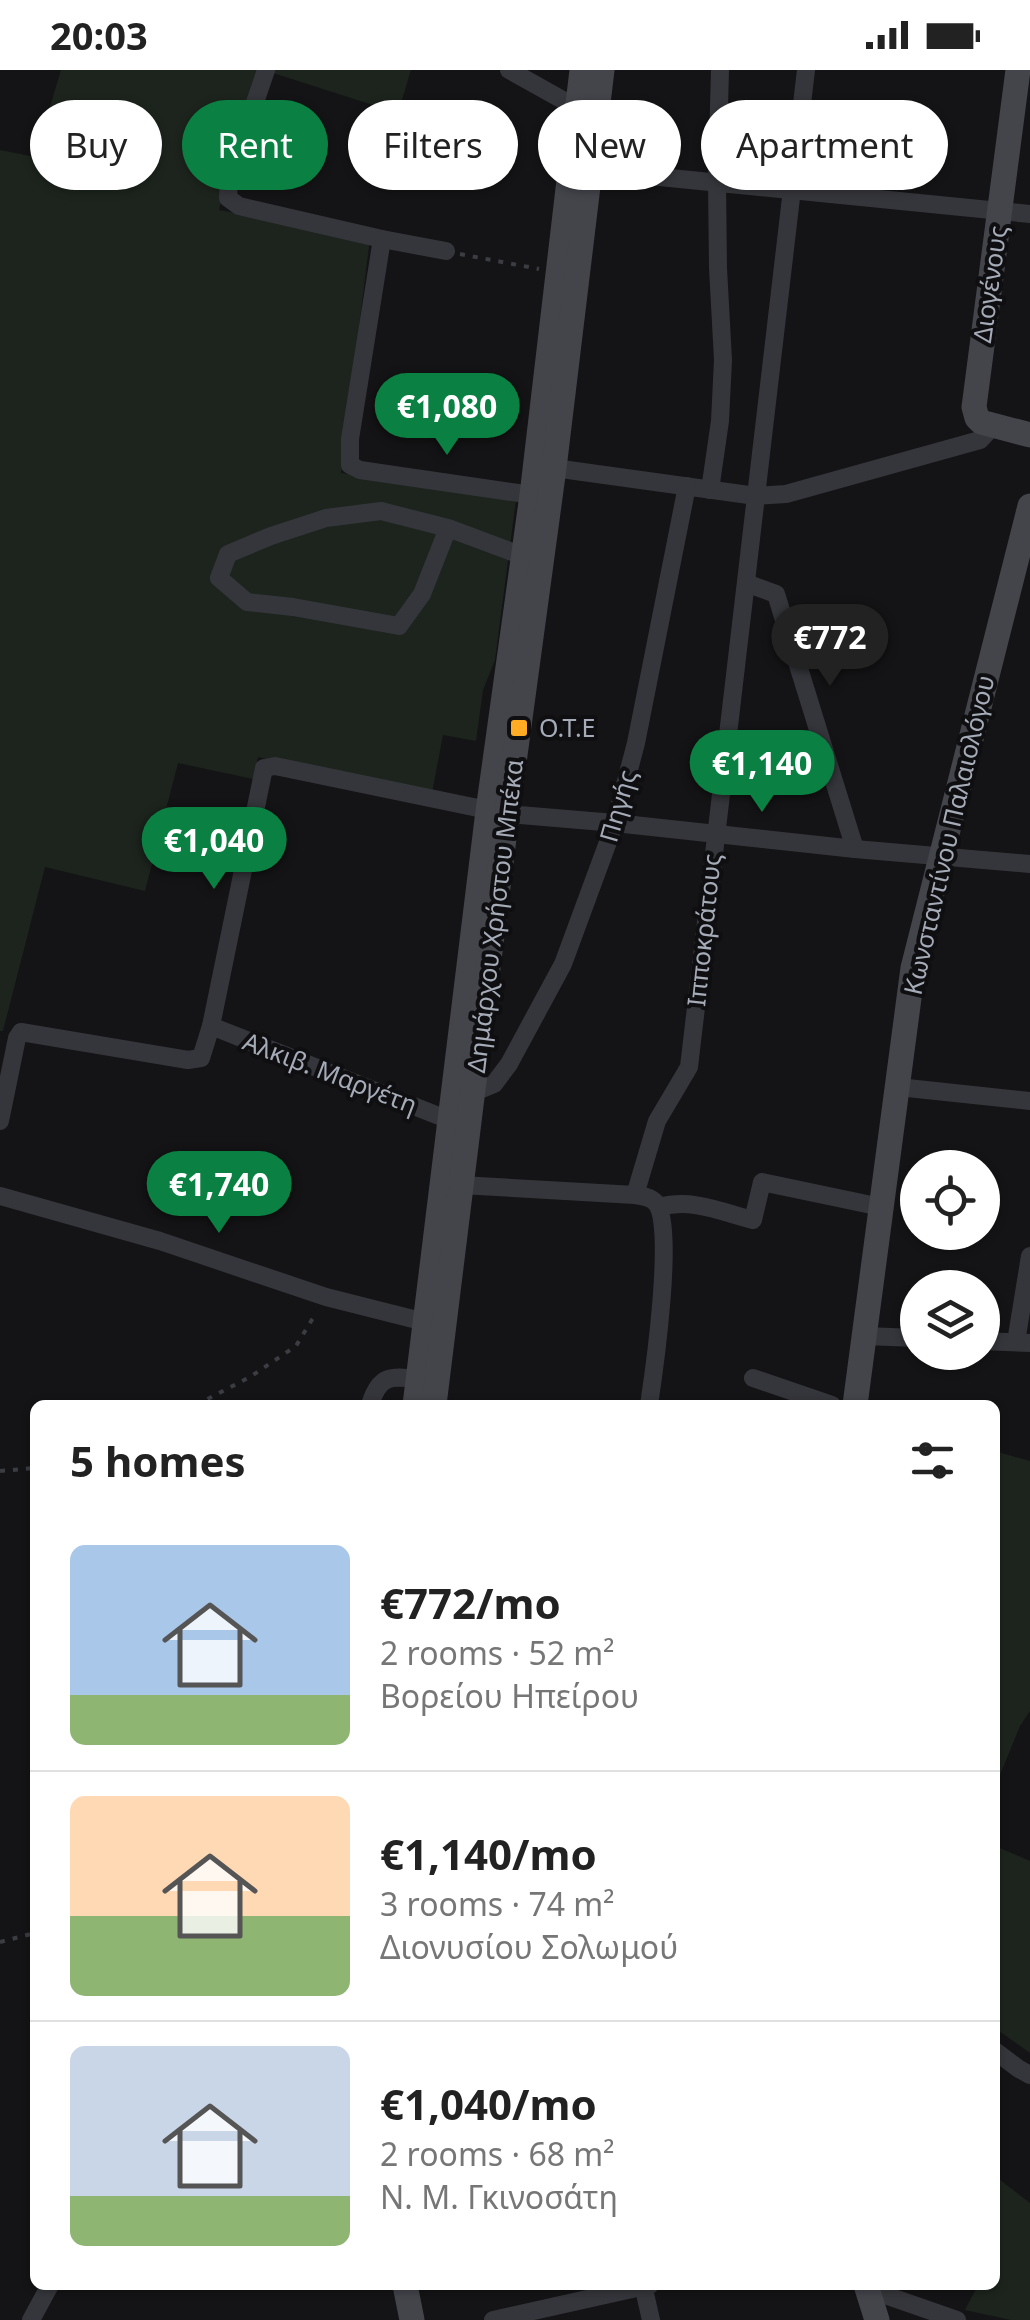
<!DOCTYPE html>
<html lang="en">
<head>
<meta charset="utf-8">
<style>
  body { margin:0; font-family:"Noto Sans",sans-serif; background:#f2f2f2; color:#222; height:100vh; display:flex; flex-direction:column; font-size:38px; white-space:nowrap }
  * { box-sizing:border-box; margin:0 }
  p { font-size:32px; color:#767676 }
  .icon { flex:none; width:55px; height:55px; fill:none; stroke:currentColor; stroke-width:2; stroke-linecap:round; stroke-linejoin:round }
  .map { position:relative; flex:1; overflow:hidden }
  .panel { position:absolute; left:30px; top:1330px; width:970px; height:890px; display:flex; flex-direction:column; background:#fff; border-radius:15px; box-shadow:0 2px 8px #0004 }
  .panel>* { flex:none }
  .guide { position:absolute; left:30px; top:30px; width:970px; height:90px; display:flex; gap:20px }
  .tools { position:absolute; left:900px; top:1080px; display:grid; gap:20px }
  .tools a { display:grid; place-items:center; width:100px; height:100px; border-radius:50%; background:#fff; box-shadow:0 2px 8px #0004; font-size:50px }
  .price { position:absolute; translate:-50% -85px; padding:0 22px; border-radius:35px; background:#0b8043; color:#fff; font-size:32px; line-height:65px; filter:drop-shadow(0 2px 5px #0008) }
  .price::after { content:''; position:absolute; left:50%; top:60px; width:30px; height:22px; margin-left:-15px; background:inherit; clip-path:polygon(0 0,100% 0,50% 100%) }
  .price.active { background:#222; color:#fff }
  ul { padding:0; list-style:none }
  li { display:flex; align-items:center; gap:30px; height:250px; padding:0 40px }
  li+li { border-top:2px solid #e0e0e0 }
  li span { display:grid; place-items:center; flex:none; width:280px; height:200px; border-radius:15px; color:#555 }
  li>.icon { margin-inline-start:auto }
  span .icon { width:120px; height:120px; fill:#fffc; stroke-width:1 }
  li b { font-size:42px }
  h2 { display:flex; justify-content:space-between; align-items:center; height:120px; padding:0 40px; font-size:42px }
  .tag { padding:0 35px; border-radius:45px; background:#fff; box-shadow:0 2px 8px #0004; font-size:35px; line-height:90px }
  .tag.active { background:#0b8043; color:#fff }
  .status { display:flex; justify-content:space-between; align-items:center; height:70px; padding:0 50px; background:#fff; direction:ltr }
  .status svg { height:28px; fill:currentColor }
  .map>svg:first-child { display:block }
  .green { fill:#1c241d }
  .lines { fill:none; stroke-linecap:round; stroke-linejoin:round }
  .path { stroke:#3b3d42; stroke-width:4; stroke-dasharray:5 8; stroke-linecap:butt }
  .street { stroke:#35363b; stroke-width:18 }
  .secondary { stroke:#43454b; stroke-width:25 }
  .poi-dot { fill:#ffab23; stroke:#0f0f11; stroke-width:4 }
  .labels { text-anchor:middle; stroke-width:8; stroke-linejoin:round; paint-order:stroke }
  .street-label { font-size:25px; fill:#a5abb7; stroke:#0f0f11 }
  .poi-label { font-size:25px; fill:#a5abb7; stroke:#0f0f11; text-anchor:start }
</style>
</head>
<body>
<div class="status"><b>20:03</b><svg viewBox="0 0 49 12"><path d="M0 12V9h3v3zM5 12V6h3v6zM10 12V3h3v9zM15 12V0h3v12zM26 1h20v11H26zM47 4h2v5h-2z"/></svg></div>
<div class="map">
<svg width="1030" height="2250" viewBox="0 0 1030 2250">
  <rect width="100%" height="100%" fill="#141416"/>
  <g class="green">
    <path d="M61 0H411L398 43 273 3 236 124 222 127 219 140 370 168 341 403 516 430 495 590 483 620 476 671 443 665 432 723 258 687 253 709 178 693 145 821 45 797 3 961H0V80L35 87Z"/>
    <path d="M998 1382 1030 1391V1641L1020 1656 995 1717V1404L999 1402Z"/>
    <path d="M995 1776 1030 1791V1983L999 1961 995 1952Z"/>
    <path d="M995 2106 1030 2133V2250H1011L965 2240 978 2215H995Z"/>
  </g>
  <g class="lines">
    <g class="path">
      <path d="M460 184 539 199"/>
      <path d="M196 1335 250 1307 296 1276 316 1243"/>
      <path d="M0 1401 35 1398"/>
      <path d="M0 1872 35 1863"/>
    </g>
    <g class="street">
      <path d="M266 0 229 109 228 128 239 136 382 169 446 181"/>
      <path d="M509 0 577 38"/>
      <path d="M580 99 1030 144"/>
      <path d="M382 169 350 369V395L360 400 532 425"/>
      <path d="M554 398 756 426 786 424 980 370 994 355"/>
      <path d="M710 420 720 351 723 290 718 198 717 112 720 0"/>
      <path d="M448 458 422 524 399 556 293 537 247 532 219 508 228 484 271 466 326 448 381 441 448 458 523 486"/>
      <path d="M746 513 776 524 855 779"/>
      <path d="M211 956 449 1050"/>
      <path d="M898 1017 1030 1031"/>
      <path d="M473 1018 482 1019 494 1014 509 994 563 894 615 753 636 673 687 416"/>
      <path d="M0 1051 17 968 21 962 188 990 201 988 211 956 264 698 275 696 507 744 615 753 855 779 1030 794"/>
      <path d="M461 1115 635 1125"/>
      <path d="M0 1126 160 1171 326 1227 425 1252"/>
      <path d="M660 1137C691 1128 722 1142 753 1150L762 1112 881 1137"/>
      <path d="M864 1266 918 1268"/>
      <path d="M982 1271 1030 1273"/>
      <path d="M1016 1272 1030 1186"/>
      <path d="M753 1308 832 1335"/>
      <path d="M370 1335C379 1305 390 1306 418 1309"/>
      <path d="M649 1335C654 1302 675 1155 656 1133 651 1127 643 1126 635 1125L657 1051 689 997 806 0"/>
      <path d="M995 1981 1019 1999 1030 2005"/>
      <path d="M643 2215 651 2250"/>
      <path d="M868 2222 888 2226 957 2250"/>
      <path d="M31 2250 50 2215"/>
      <path d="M493 2250 650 2215"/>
    </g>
    <g class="secondary">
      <path d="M1018 0 974 337 977 348 981 352 1030 365"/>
      <path d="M415 1335 488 741 532 425 582 0"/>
      <path d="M434 1335 507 744 554 398 602 0"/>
      <path d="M855 1335 913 898 1030 436"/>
      <path d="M405 2215 412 2250"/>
      <path d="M866 2215 877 2250"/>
    </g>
  </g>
  <rect class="poi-dot" x="509" y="648" width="20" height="20" rx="5"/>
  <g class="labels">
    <g class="street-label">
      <text transform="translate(990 214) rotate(-82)" y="9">Διογένους</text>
      <text transform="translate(618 736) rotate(-74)" y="9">Πηγής</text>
      <text transform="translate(949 765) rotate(-77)" y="9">Κωνσταντίνου Παλαιολόγου</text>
      <text transform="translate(495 846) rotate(-83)" y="9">Δημάρχου Χρήστου Μπέκα</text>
      <text transform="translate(704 860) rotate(-84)" y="9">Ιπποκράτους</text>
      <text transform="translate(330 1003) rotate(21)" y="9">Αλκιβ. Μαργέτη</text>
    </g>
    <g class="poi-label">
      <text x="539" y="667">Ο.Τ.Ε</text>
    </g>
  </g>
</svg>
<div class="tools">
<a><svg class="icon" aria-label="locate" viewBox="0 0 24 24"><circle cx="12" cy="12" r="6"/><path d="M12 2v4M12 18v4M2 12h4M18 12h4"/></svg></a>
<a><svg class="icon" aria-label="layers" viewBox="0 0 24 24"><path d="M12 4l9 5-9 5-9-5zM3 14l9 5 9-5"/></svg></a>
</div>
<b class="price" style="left:447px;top:388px">€1,080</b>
<b class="price active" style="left:830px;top:619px">€772</b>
<b class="price" style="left:762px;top:745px">€1,140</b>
<b class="price" style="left:214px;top:822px">€1,040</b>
<b class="price" style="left:219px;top:1166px">€1,740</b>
<div class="guide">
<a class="tag">Buy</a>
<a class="tag active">Rent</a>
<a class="tag">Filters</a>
<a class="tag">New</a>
<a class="tag">Apartment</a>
</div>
<section class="panel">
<h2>5 homes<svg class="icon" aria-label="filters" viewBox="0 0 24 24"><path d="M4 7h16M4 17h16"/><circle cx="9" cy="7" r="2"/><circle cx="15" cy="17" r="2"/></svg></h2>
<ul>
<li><span style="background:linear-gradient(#a9c7e8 75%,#8fb573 0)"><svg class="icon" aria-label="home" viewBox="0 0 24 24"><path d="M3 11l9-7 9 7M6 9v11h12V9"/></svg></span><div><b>€772/mo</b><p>2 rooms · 52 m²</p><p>Βορείου Ηπείρου</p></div></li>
<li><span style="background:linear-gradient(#ffd9b3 60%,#8fb573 0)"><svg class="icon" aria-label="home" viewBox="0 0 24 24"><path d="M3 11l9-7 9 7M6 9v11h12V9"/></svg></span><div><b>€1,140/mo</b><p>3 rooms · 74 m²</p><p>Διονυσίου Σολωμού</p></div></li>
<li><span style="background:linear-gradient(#c9d6e8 75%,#8fb573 0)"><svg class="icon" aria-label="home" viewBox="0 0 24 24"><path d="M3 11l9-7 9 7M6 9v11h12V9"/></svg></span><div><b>€1,040/mo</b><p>2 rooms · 68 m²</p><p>Ν. Μ. Γκινοσάτη</p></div></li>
</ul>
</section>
</div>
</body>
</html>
